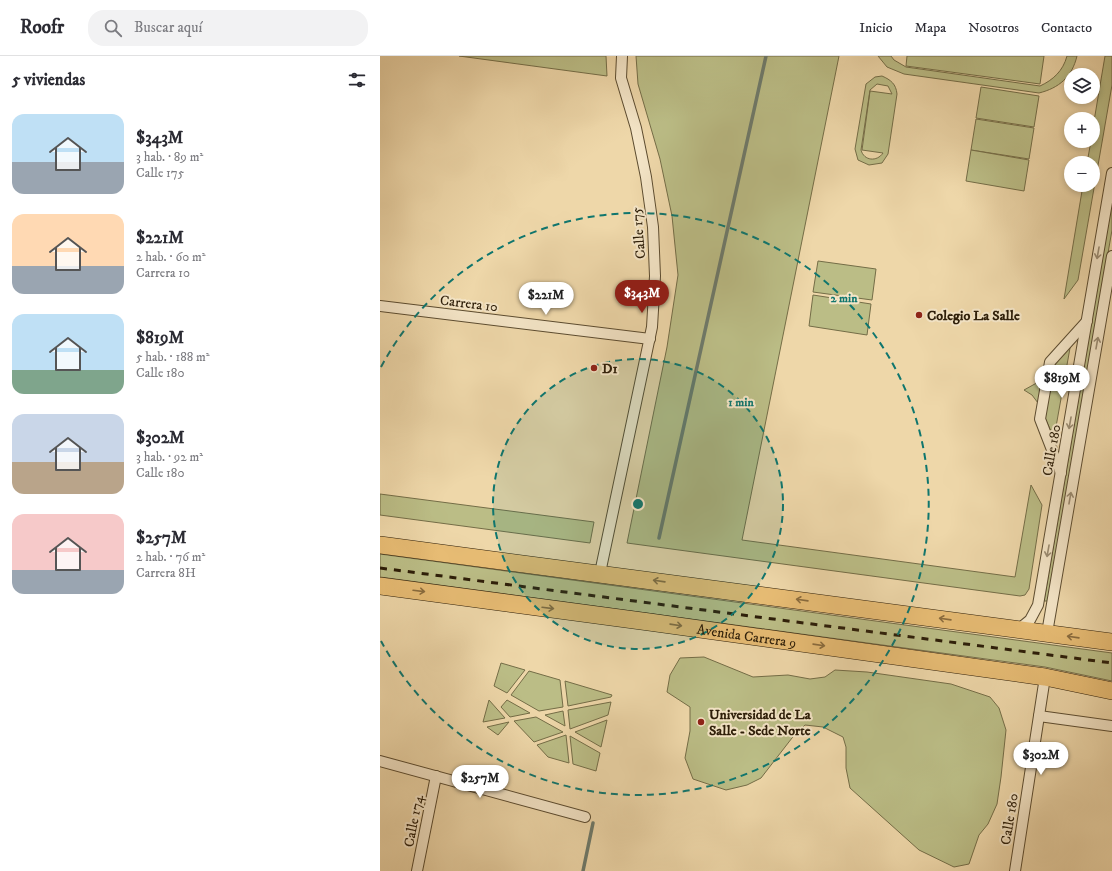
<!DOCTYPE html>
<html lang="es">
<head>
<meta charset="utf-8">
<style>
  body { margin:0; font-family:"IM FELL DW Pica",serif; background:#f2f2f3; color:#2b2b33; height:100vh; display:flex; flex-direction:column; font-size:15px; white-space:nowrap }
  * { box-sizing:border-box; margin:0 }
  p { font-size:13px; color:#7c7c81 }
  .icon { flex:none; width:22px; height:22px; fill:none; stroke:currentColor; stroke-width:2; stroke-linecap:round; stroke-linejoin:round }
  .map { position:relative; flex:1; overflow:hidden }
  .side { display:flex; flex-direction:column; background:#fff; width:380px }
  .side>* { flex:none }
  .tools { position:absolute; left:684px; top:12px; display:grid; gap:8px }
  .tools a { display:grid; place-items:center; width:36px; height:36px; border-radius:50%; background:#fff; box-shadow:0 2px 6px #0003; font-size:20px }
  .price { position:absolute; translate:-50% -34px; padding:0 9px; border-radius:14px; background:#fff; color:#222; font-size:13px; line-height:26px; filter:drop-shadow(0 1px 2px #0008) }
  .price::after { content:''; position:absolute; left:50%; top:24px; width:12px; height:9px; margin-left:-6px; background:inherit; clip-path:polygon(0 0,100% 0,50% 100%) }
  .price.on { background:#8f2418; color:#fff }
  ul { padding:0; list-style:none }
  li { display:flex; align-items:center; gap:12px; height:100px; padding:0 12px }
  li span { display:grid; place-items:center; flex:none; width:112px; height:80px; border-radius:12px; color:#555 }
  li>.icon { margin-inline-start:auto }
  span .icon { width:48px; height:48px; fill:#fffc; stroke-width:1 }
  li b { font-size:17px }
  h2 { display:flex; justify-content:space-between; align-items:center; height:48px; padding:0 12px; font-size:17px }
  header { display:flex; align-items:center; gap:24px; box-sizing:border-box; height:56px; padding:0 20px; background:#fff; border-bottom:1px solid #e1e1e2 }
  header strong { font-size:19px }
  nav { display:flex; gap:22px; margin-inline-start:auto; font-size:14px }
  .search { width:280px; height:36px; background:#f2f2f3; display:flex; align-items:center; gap:10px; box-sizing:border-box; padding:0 14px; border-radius:16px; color:#7c7c81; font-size:15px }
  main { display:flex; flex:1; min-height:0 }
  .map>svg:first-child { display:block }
  .green { fill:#bbbd86; stroke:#746d47; fill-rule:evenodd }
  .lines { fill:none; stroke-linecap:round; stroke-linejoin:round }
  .stream { stroke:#6e7a6b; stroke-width:3.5 }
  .street-casing { stroke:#5c4c30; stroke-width:12 }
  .primary-casing { stroke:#2c1d08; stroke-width:18 }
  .street { stroke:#f4e5c7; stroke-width:10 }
  .primary { stroke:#e7bc74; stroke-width:17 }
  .rail { stroke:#2c1d08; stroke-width:3; stroke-dasharray:7 7; stroke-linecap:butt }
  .oneway { stroke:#9a8b71 }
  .oneway2 { stroke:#8a6c3e }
  .ring { fill:none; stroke:#0f766e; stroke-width:2; stroke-dasharray:7 5 }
  .poi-dot { fill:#8f2418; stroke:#f4e5c7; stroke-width:1.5 }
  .labels { text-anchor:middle; stroke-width:4; stroke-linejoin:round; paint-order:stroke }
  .street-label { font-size:14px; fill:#2c1d08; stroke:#f4e5c7 }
  .poi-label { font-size:14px; font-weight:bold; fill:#2c1d08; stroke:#f4e5c7; text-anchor:start }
  .centre { fill:#0f766e; stroke:#f4e5c7; stroke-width:2 }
  .ring-label { font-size:12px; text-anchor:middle; font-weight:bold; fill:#0f766e; stroke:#f4e5c7; stroke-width:4; stroke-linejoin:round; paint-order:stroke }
</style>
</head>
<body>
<header>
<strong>Roofr</strong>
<div class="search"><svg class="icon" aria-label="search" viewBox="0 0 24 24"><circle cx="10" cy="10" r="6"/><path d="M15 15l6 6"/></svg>Buscar aquí</div>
<nav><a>Inicio</a><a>Mapa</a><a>Nosotros</a><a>Contacto</a></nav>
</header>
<main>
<section class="side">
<h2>5 viviendas<svg class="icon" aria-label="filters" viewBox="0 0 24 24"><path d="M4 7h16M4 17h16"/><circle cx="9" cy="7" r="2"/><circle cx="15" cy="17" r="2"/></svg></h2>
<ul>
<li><span style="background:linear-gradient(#bfe0f5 60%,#9aa5b1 0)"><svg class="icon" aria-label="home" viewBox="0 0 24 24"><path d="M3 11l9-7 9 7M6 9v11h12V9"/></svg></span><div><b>$343M</b><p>3 hab. · 89 m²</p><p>Calle 175</p></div></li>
<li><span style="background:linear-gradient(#ffd9b3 65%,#9aa5b1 0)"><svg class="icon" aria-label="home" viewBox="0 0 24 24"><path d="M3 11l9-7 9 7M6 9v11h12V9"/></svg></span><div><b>$221M</b><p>2 hab. · 60 m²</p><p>Carrera 10</p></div></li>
<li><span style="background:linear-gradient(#bfe0f5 70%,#7fa58c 0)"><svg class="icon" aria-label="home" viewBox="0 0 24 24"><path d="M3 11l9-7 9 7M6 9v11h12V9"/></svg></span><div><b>$819M</b><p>5 hab. · 188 m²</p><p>Calle 180</p></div></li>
<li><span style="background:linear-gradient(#c9d6e8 60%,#b9a48a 0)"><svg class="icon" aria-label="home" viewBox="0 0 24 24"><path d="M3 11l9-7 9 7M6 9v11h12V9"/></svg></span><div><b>$302M</b><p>3 hab. · 92 m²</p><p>Calle 180</p></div></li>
<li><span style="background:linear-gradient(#f6c9c9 70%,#9aa5b1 0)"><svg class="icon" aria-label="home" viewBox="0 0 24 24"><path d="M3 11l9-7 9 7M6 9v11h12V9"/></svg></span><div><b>$257M</b><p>2 hab. · 76 m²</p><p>Carrera 8H</p></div></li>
</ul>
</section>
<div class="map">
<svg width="732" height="815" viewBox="0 0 732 815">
  <rect width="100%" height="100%" fill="#eed7a9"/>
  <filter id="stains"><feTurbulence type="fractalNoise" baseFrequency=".005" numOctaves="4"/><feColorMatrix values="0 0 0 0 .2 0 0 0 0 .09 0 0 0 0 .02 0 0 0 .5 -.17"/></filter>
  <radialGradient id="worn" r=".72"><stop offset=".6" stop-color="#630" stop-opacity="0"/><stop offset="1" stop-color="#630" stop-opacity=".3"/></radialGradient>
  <g class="green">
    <path d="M79 0H226L227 20Z"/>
    <path d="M256 0H459L362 484 635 521 651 429 662 449 649 533 645 539 640 540 247 487 287 291 298 219 292 160 280 103 258 28Z"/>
    <path d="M498 0H511L514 4 526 11 660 30C673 24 683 15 687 0H697C692 21 679 32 659 37L524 18 507 11Z"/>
    <path d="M527 0H664L660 28 526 10Z"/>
    <path d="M725 0H732V29L698 224 684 243 703 129H713V107H707L711 85H713V71Z"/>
    <path d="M502 20C511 24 516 28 517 38L508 98 502 107 489 109 478 104 475 93 486 28 495 21ZM497 28 508 30 512 38 490 35 482 94 503 97C497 106 484 105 481 94L490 34Z"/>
    <path d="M601 31 659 40 654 71 596 62Z"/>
    <path d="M596 63 654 72 649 103 591 94Z"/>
    <path d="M591 94 649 104 644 135 586 125Z"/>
    <path d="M732 146V174L668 545H664Z"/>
    <path d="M438 205 496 213 492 244 433 236Z"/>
    <path d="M433 239 491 248 487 279 429 270Z"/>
    <path d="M690 292 674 382 665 362 675 307Z"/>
    <path d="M662 324 658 347 652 339 644 334Z"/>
    <path d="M0 438 214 466 210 487 0 459Z"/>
    <path d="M0 498 732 597V625L665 611 0 521Z"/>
    <path d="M324 601 373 621 408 619 430 623 445 621 455 614 487 616 571 628 610 641 619 652 626 674 621 721 617 748 608 768 599 779 589 808 574 811 539 794 470 732 466 712V691L463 681 443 671 425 669 412 682 381 722 367 729 346 734 313 723 305 702 310 675V651L287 636 290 619 300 602Z"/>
    <path d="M121 607 145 614 127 637 114 630Z"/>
    <path d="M149 615 180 624 183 651 159 655 131 639Z"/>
    <path d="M185 625 232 639 231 641 188 650Z"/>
    <path d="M109 644 125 662 103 666Z"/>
    <path d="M127 644 150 657 130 661 121 651Z"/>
    <path d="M231 646 228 659 190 673 188 654Z"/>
    <path d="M183 655 185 670 165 659Z"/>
    <path d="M156 661 183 676 154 686 134 665Z"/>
    <path d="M227 664 221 691 195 676Z"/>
    <path d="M129 666 118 679 107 671Z"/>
    <path d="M186 679 189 707 168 701 157 689Z"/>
    <path d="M190 680 220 697 216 715 193 708Z"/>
  </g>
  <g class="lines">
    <g class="stream">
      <path d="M279 482 386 0"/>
      <path d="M203 815 213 767"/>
    </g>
    <defs>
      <g id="street">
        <path d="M0 250 270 283"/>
        <path d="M681 417 660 363 670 306 707 265"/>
        <path d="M220 517 272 271 275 220 273 171 266 121 256 72 241 22 242 0"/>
        <path d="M639 573 650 564 658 549 732 117"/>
        <path d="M667 577 732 200"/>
        <path d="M659 660 732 670"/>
        <path d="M0 705 205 761"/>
        <path d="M37 815 56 720"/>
        <path d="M635 815 665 621"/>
      </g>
      <g id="primary">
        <path d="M0 489 732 586"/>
        <path id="s1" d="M0 530 269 566 665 621 732 635"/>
      </g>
    </defs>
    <use href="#street" class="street-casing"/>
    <use href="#primary" class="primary-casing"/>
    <use href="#street" class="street"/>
    <use href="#primary" class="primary"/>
    <path class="rail" d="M0 512 732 607"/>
  </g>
  <defs><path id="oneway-shaft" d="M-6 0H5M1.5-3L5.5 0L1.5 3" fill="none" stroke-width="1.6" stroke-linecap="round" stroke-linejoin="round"/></defs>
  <g class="oneway">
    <use href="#oneway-shaft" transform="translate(718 197) rotate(100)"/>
    <use href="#oneway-shaft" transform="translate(717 287) rotate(-80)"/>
    <use href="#oneway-shaft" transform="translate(690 367) rotate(100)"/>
    <use href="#oneway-shaft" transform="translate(690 442) rotate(-80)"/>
    <use href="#oneway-shaft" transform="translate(668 495) rotate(100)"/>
  </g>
  <g class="oneway2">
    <use href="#oneway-shaft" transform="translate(279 525) rotate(-172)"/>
    <use href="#oneway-shaft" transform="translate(39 535) rotate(7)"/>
    <use href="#oneway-shaft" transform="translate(422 544) rotate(-172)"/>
    <use href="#oneway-shaft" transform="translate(168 552) rotate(7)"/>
    <use href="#oneway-shaft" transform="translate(565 563) rotate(-172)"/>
    <use href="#oneway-shaft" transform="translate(296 569) rotate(8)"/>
    <use href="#oneway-shaft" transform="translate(693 581) rotate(-172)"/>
    <use href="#oneway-shaft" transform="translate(439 589) rotate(8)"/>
  </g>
  <circle cx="258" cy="448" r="145" fill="#0f766e" fill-opacity=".12"/>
  <g class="ring">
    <circle cx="258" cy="448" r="145"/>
    <path d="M1 311A291 291 0 1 1 1 585"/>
  </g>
  <g class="poi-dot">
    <circle cx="539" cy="259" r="4"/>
    <circle cx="214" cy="312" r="4"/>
    <circle cx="321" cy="666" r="4"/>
  </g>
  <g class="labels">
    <g class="street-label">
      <text transform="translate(258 177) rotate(-95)" y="5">Calle 175</text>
      <text transform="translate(89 247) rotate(7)" y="5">Carrera 10</text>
      <text transform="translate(671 394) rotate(-80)" y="5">Calle 180</text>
      <text dy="5" stroke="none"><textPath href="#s1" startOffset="370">Avenida Carrera 9</textPath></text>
      <text transform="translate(629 763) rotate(-81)" y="5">Calle 180</text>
      <text transform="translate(33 765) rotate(-79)" y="5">Calle 174</text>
    </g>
    <g class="poi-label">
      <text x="547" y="264">Colegio La Salle</text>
      <text x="222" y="317">D1</text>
      <text x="329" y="663">Universidad de La<tspan x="329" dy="16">Salle - Sede Norte</tspan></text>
    </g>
  </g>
  <circle cx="258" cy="448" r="6" class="centre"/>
  <g class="ring-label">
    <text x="464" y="246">2 min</text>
    <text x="361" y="350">1 min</text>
  </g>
  <rect width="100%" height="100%" filter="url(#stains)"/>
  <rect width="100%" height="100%" fill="url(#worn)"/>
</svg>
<div class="tools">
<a><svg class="icon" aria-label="layers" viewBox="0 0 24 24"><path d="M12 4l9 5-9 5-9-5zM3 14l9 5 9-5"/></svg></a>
<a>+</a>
<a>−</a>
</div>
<b class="price on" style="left:262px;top:258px">$343M</b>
<b class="price" style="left:166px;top:260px">$221M</b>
<b class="price" style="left:682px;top:343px">$819M</b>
<b class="price" style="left:661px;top:720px">$302M</b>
<b class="price" style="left:100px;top:743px">$257M</b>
</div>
</main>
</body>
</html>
